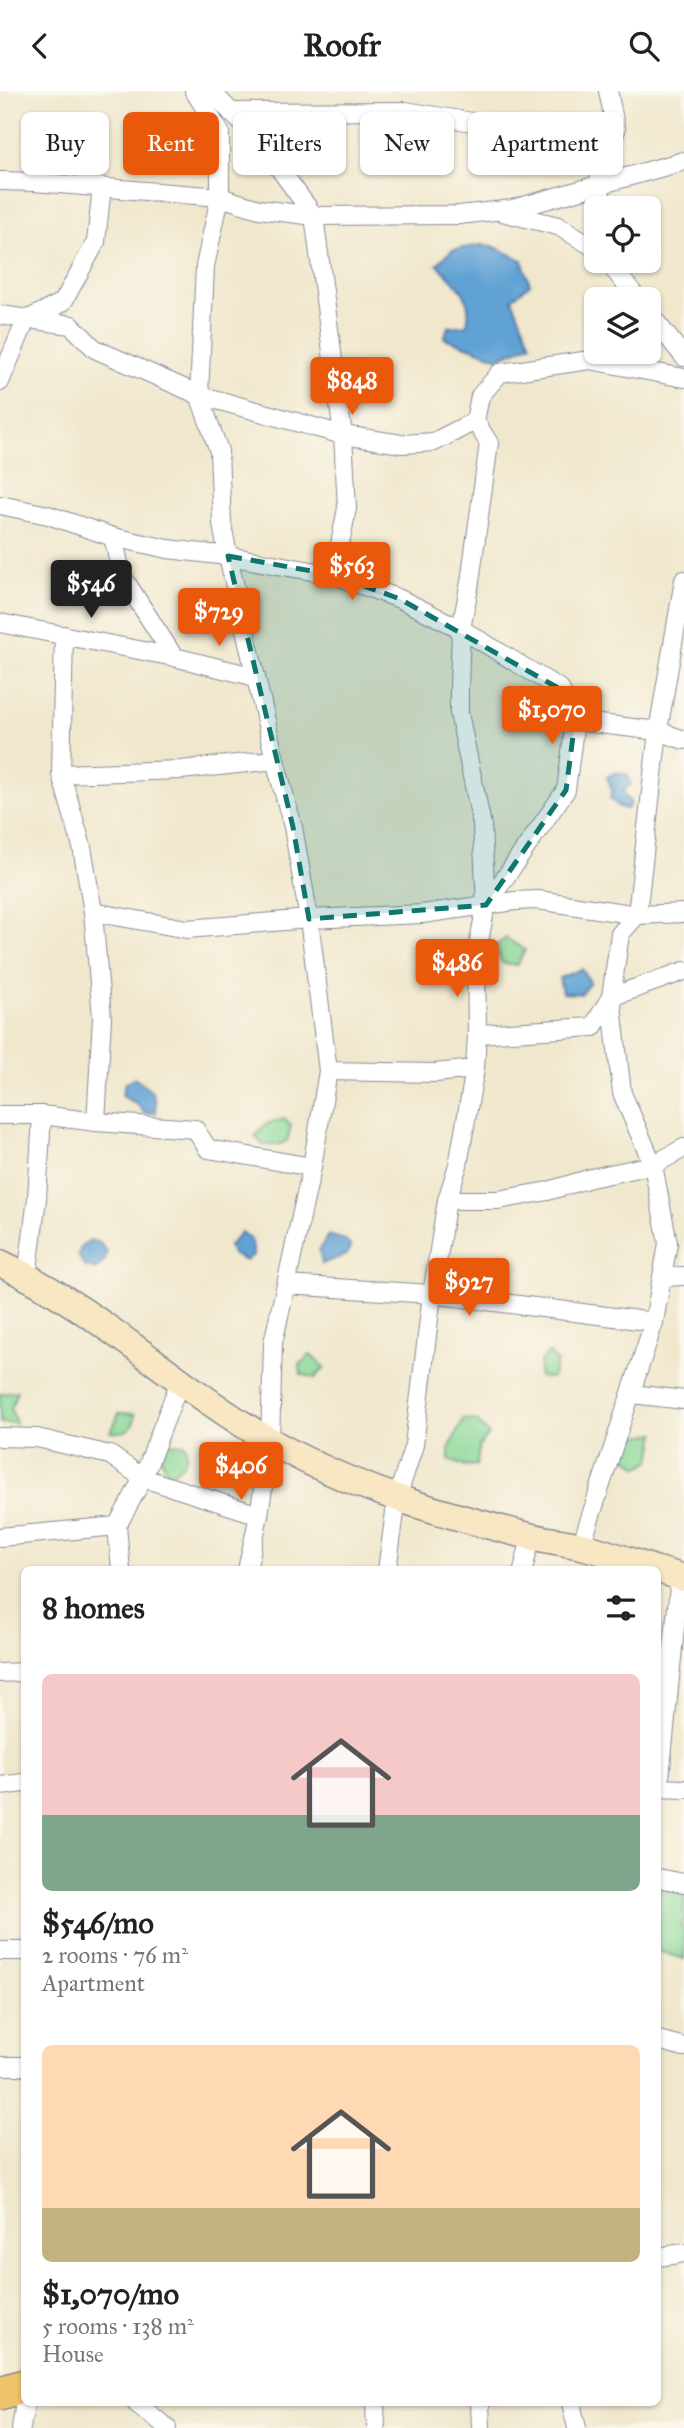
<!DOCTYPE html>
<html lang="en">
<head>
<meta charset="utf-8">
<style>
  body { margin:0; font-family:"IM FELL Great Primer",serif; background:#f2f2f2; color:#222; height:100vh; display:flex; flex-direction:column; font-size:26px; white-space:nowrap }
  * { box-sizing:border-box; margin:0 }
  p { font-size:23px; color:#767676 }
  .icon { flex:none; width:38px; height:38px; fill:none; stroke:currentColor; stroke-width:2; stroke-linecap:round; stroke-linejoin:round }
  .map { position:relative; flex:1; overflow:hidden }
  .side { position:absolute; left:21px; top:1475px; width:640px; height:840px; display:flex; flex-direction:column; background:#fff; border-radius:10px; box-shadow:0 2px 5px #0004 }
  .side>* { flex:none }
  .banner { position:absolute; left:21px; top:21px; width:642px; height:63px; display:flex; gap:14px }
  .controls { position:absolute; left:584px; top:105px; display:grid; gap:14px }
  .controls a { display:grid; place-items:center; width:77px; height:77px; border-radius:10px; background:#fff; box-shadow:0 2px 5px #0004; font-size:35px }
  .price { position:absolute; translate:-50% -60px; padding:0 16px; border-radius:7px; background:#ea580c; color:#fff; font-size:23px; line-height:46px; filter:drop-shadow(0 2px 4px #0008) }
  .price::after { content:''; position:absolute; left:50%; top:42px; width:21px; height:16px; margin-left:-10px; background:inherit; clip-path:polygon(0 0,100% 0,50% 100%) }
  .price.on { background:#222; color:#fff }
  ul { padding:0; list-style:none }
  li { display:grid; align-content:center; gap:14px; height:371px; padding:0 21px }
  li span { display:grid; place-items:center; height:217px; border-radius:10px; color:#555 }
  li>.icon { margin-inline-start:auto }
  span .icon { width:126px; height:126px; fill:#fffc; stroke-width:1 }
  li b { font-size:30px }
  h2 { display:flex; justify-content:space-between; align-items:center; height:84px; padding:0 21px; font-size:30px }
  .chip { padding:0 24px; border-radius:10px; background:#fff; box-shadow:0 2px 5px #0004; font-size:24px; line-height:63px }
  .chip.on { background:#ea580c; color:#fff }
  header { display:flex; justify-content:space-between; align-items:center; height:91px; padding:0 21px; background:#fff; font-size:32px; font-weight:800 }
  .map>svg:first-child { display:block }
  .green { fill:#8ad897; stroke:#52847a; stroke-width:2 }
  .water { fill:#61a2d4; stroke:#3e6899; stroke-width:2 }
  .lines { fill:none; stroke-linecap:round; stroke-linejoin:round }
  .street-casing { stroke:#868b95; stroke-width:20 }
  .secondary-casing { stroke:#868b95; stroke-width:29 }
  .highway-casing { stroke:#868b95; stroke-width:36 }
  .street { stroke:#fff; stroke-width:18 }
  .secondary { stroke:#f9e7c3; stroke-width:26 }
  .highway { stroke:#efc469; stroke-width:33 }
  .marked { fill:#0f766e; fill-opacity:0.2; stroke:#0f766e; stroke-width:5; stroke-dasharray:14 9; stroke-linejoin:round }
</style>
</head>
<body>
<header><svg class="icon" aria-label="back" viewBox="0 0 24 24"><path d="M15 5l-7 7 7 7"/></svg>Roofr<svg class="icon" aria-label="search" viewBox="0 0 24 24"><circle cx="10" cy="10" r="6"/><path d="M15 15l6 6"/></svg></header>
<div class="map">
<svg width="684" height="2337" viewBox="0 0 684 2337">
  <rect width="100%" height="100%" fill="#fbf7ec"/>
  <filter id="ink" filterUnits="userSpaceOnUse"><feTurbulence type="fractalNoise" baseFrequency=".0143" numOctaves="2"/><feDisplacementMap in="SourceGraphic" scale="14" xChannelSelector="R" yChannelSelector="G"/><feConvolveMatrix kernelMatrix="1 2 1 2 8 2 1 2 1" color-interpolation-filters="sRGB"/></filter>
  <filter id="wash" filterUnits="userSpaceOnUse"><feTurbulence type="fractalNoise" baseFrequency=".00686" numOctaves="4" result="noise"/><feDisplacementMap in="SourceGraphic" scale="28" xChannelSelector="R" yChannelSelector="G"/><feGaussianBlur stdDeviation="1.57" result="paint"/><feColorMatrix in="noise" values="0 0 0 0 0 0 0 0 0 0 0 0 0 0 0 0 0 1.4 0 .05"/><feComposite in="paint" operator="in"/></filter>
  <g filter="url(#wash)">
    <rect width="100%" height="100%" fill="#f0e7cc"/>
    <g class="green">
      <path d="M506 847 525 859 517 874 502 872 495 855Z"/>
      <path d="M284 1028 291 1035 287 1050 278 1054H263L255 1045 266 1033Z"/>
      <path d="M549 1262 557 1271 552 1287 539 1286 540 1271Z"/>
      <path d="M310 1264 325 1276 315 1287 301 1283 300 1273Z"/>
      <path d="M17 1300 11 1318 16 1332H0V1303Z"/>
      <path d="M119 1322 135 1323C134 1340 126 1342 111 1341Z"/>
      <path d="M463 1328 477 1330 489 1344 479 1355 477 1374 464 1375 449 1369V1358Z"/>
      <path d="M656 1342 651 1369 639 1376 626 1366 633 1346Z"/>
      <path d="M166 1352 185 1353C190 1369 182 1376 169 1384L161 1367Z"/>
      <path d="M658 1795 684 1801V1829L681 1837 684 1838V1868L658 1860Z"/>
    </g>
    <g class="water">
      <path d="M481 154 493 155 522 169 530 193 512 208 531 253 499 267 444 247 448 236 467 234C473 203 457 194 437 173L452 159Z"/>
      <path d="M617 681 628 684 631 694 623 700 631 713 627 718 619 716 610 707 612 699 607 686Z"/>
      <path d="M582 878 590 891 581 903 562 902 559 887Z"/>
      <path d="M134 987C150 996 157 1003 156 1022H144L137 1013 122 1005 125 992Z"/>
      <path d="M241 1141C253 1147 253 1152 253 1164L246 1170 232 1163 229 1155Z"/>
      <path d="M328 1144 346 1149 351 1156 346 1164 322 1173 319 1159Z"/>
      <path d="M91 1149 100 1152 107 1161 104 1171 95 1179 84 1175 78 1164 82 1154Z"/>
    </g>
  </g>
  <g filter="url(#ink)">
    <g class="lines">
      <defs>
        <g id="street">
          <path d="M194 0 220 41V106L205 175 199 304 219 360 222 433 228 465 275 669 293 736 309 828 328 980 312 1076 273 1252 270 1350 259 1424 247 1479"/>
          <path d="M211 0 260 51 314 125 343 344 347 417 334 484"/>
          <path d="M231 21 405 20 503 36 616 39"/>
          <path d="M0 90 34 91 220 106 259 118 314 125 459 124 513 118 684 70"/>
          <path d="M605 117 598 94 606 58 616 39 608 0"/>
          <path d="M502 121 558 135 597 158"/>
          <path d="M607 170 638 208"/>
          <path d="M649 222 684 266"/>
          <path d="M0 224 71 234 95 258 199 304 343 344 402 353 434 351 475 330 480 305 500 282 590 269 684 287"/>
          <path d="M0 291 26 229 63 211 96 151 102 96"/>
          <path d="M0 414 48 424 113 446 122 485 174 566"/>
          <path d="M113 446 168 458 228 465 334 484 400 508 461 538 560 598 575 630"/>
          <path d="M0 532 174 566 256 586"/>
          <path d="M64 544 61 683 82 756 93 821 102 927 96 1031"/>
          <path d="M61 683 181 679 275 669"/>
          <path d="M486 814 566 699 575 630 658 640 684 649"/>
          <path d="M93 821 187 838 309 828 422 823 515 810 538 809 637 824 684 822"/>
          <path d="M477 943 593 936 611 906 684 880"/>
          <path d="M328 980 435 982 475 978"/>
          <path d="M0 1024H42L96 1031 195 1038 208 1058 312 1076"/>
          <path d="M447 1109H498L548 1100 591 1087 653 1074 684 1057"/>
          <path d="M27 1186 37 1107 42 1024"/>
          <path d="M662 1186 684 1185"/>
          <path d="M286 1194 432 1203 654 1231"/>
          <path d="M632 1303 684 1309"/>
          <path d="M0 1346 37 1347 110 1364 143 1387 259 1424"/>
          <path d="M0 1446 117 1435"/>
          <path d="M581 1455 654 1231 668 1152 653 1074 622 1002 611 906 620 843 637 824 658 640 684 489"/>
          <path d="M121 1479 117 1435 143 1387 180 1290"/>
          <path d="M387 1479 397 1407 414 1354 432 1203 447 1109 458 1074 475 978 477 943 476 866 486 814 482 734 459 622V597L461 538 470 491 489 352 475 330"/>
          <path d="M523 1479 531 1446"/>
          <path d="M0 1582 24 1581"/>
          <path d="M0 1695 24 1692"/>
          <path d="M658 1697 684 1698"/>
          <path d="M659 1697 680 1486"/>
          <path d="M658 1787 684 1792"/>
          <path d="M0 1860H24"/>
          <path d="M658 1949 684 1956"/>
          <path d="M0 1975H24"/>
          <path d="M658 2166 684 2162"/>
          <path d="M136 2312 167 2337"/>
          <path d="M375 2312 376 2337"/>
          <path d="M480 2312 481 2337"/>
          <path d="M571 2312 577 2337"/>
          <path d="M21 2337 25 2312"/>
        </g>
        <g id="secondary">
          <path d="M0 1172C98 1218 177 1296 270 1350 349 1396 441 1423 529 1445 546 1449 564 1451 581 1455 607 1461 632 1471 657 1479"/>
          <path d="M658 1479 684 1487"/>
        </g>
        <path id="highway" d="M0 2302 24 2295"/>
      </defs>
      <use href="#street" class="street-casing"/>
      <use href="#secondary" class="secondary-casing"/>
      <use href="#highway" class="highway-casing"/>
      <use href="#street" class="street"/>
      <use href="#secondary" class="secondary"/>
      <use href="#highway" class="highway"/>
    </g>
  </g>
  <path class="marked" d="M228 465 334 484 400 508 560 598 575 630 566 699 486 814 309 828 293 736Z"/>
</svg>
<div class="controls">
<a><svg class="icon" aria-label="locate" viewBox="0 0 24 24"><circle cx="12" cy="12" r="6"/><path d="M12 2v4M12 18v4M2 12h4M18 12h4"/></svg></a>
<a><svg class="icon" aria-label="layers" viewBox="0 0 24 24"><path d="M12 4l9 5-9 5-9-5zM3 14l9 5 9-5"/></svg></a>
</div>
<b class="price" style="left:352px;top:326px">$848</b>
<b class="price" style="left:352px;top:511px">$563</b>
<b class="price on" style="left:91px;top:529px">$546</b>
<b class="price" style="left:219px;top:557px">$729</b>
<b class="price" style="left:552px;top:655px">$1,070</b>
<b class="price" style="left:457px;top:908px">$486</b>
<b class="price" style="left:469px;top:1227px">$927</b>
<b class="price" style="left:241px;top:1411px">$406</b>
<div class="banner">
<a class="chip">Buy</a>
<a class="chip on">Rent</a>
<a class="chip">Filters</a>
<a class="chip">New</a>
<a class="chip">Apartment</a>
</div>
<section class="side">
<h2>8 homes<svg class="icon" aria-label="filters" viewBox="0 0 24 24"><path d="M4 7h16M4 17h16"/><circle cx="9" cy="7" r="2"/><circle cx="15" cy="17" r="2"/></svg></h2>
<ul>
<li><span style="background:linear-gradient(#f6c9c9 65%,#7fa58c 0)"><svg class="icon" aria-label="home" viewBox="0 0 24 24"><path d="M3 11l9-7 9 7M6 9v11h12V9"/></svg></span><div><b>$546/mo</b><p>2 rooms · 76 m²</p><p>Apartment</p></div></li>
<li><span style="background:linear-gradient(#ffd9b3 75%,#c2b280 0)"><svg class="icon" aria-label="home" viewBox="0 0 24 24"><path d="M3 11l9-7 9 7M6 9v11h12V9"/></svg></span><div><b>$1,070/mo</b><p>5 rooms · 138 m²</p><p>House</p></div></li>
</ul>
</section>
</div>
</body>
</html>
